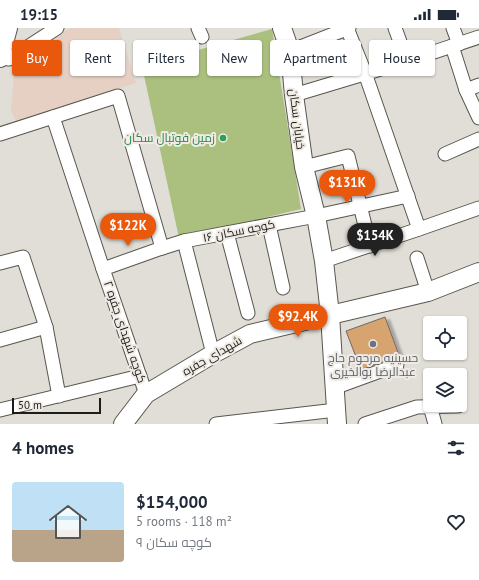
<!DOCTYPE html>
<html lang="en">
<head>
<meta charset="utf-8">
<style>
  body { margin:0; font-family:"PT Sans",Cairo,sans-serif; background:#f6f6f7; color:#1f2937; height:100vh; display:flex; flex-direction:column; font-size:15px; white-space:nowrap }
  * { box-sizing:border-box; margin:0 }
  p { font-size:13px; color:#747a83 }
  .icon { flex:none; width:22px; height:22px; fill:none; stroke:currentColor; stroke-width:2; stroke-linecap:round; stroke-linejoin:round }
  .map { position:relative; height:396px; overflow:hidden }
  .details { display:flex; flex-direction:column; background:#fff; flex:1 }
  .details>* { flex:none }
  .top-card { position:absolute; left:12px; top:12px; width:455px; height:36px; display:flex; gap:8px }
  .controls { position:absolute; left:423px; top:288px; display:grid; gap:8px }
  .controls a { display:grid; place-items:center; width:44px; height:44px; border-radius:4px; background:#fff; box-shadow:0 1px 3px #0004; font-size:20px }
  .scale { position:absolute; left:12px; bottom:10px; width:89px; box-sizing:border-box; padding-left:4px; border:2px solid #1d1c1a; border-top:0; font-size:11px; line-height:14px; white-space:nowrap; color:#1d1c1a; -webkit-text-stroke:3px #efebe4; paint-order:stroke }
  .price { position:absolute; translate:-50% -34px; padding:0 9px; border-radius:14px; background:#ea580c; color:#fff; font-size:13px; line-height:26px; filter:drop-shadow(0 1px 2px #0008) }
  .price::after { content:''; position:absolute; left:50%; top:24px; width:12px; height:9px; margin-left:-6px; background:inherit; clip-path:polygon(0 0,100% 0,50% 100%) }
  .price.active { background:#222; color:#fff }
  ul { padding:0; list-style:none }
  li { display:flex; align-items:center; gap:12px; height:100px; padding:0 12px }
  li+li { border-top:1px solid #e0e1e3 }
  li span { display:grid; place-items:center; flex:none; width:112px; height:80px; border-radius:4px; color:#555 }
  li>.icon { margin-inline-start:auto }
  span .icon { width:48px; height:48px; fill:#fffc; stroke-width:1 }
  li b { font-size:17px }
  h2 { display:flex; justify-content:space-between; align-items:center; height:48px; padding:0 12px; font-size:17px }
  .pill { padding:0 14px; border-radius:4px; background:#fff; box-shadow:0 1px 3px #0004; font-size:14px; line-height:36px }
  .pill.active { background:#ea580c; color:#fff }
  .status { display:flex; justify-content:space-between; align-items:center; height:28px; padding:0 20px; background:#fff; direction:ltr }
  .status svg { height:11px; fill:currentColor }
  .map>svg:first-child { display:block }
  .education { fill:#e6d0c3 }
  .green { fill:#abc07f }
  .building { fill:#d7a46f; stroke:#6e6964; filter:url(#shadow) }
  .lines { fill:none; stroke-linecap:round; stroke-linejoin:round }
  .street-casing { stroke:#595650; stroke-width:15 }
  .secondary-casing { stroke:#595650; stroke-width:20 }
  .street { stroke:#fff; stroke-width:13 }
  .secondary { stroke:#fff; stroke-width:18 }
  .leisure-dot { fill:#2e9e5b; stroke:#efebe4; stroke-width:1.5 }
  .worship-dot { fill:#6b7280; stroke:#efebe4; stroke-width:1.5 }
  .labels { text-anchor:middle; stroke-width:4; stroke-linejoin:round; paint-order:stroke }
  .street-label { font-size:12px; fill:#1d1c1a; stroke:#efebe4 }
  .leisure-label { font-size:12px; fill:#27864d; stroke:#efebe4; text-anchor:end }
  .worship-label { font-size:12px; fill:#5b616d; stroke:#efebe4 }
</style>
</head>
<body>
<div class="status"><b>19:15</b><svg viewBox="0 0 49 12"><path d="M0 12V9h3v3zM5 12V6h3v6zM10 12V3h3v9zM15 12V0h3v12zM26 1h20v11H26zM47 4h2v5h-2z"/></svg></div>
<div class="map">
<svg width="479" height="396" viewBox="0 0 479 396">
  <defs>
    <filter id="shadow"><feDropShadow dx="4.5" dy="2.5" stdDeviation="1" flood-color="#0004"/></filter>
  </defs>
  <rect width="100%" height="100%" fill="#e1ded7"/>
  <path class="education" d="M70 0H119L136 55 16 93 11 82 15 34Z"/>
  <path class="green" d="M272 1 301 181 179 210 142 38Z"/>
  <path class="building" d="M385 289 400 330 394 329 361 342 346 303Z"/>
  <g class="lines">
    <defs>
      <g id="street">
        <path d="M198 0 202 9"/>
        <path d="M347 0 365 45 419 201 479 180"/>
        <path d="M395 0 407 33"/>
        <path d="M453 0 459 16"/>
        <path d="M452 18 466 62 479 90"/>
        <path d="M290 23 349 0"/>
        <path d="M0 30 9 31 57 0"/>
        <path d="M466 62 479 57"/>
        <path d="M294 67 407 33 479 9"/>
        <path d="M53 89 103 241 146 366"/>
        <path d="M0 106 118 68 162 220"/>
        <path d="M445 126 479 111"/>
        <path d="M304 139 348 128 370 218"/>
        <path d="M269 197 283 260"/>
        <path d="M227 205 248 285"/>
        <path d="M184 213 213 326"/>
        <path d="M417 230 428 264"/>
        <path d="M324 233 419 201"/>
        <path d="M0 235 23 229 46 299 59 368"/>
        <path d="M103 241 162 220 184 213 316 188 408 168"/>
        <path d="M0 312 46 299"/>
        <path d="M334 360 397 337"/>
        <path d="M430 378 435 396"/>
        <path d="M0 382 140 348"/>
        <path d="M216 396 336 382"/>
        <path d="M365 396 417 379 458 378"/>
      </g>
      <g id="secondary">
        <path d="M282 0 290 23 294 67 304 139 316 188 324 233 330 287 337 396"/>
        <path d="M0 30 8 0"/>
        <path d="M123 396 146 366 213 326 250 306 428 264 479 244"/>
      </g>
    </defs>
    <use href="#street" class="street-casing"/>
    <use href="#secondary" class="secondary-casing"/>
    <use href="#street" class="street"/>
    <use href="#secondary" class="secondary"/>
  </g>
  <circle class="leisure-dot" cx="223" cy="110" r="4"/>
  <circle class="worship-dot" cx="373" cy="316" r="4"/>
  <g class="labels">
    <g class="street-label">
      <text transform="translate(297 91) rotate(83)" y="4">خیابان سکان</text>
      <text transform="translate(239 203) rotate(-11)" y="4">کوچه سکان ۱۶</text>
      <text transform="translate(125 304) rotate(71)" y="4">کوچه شهدای جفره ۲</text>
      <text transform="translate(212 328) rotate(-30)" y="4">شهدای جفره</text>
    </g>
    <g class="leisure-label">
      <text x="215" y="114">زمین فوتبال سکان</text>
    </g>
    <g class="worship-label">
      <text x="373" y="334">حسینیه مرحوم حاج<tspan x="373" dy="14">عبدالرضا بوالخیری</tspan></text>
    </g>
  </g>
</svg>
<div class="controls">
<a><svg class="icon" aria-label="locate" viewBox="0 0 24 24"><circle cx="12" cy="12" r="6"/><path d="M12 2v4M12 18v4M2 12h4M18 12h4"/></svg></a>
<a><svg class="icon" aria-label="layers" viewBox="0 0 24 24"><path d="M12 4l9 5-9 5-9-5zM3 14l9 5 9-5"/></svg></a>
</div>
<div class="scale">50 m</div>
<b class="price" style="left:347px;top:176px">$131K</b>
<b class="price" style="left:128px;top:219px">$122K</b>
<b class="price active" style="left:375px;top:229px">$154K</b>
<b class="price" style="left:298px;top:310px">$92.4K</b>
<div class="top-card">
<a class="pill active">Buy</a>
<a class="pill">Rent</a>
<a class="pill">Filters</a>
<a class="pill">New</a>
<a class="pill">Apartment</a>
<a class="pill">House</a>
</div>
</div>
<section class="details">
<h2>4 homes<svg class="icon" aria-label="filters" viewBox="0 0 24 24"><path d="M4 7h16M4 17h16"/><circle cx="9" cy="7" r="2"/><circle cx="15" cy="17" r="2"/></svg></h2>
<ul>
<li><span style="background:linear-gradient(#bfe0f5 60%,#b9a48a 0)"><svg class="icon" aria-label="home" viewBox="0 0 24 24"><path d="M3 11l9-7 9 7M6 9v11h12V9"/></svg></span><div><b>$154,000</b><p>5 rooms · 118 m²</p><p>کوچه سکان ۹</p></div><svg class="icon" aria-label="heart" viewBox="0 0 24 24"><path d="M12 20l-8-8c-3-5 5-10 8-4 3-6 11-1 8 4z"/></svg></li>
</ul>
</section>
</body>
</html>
